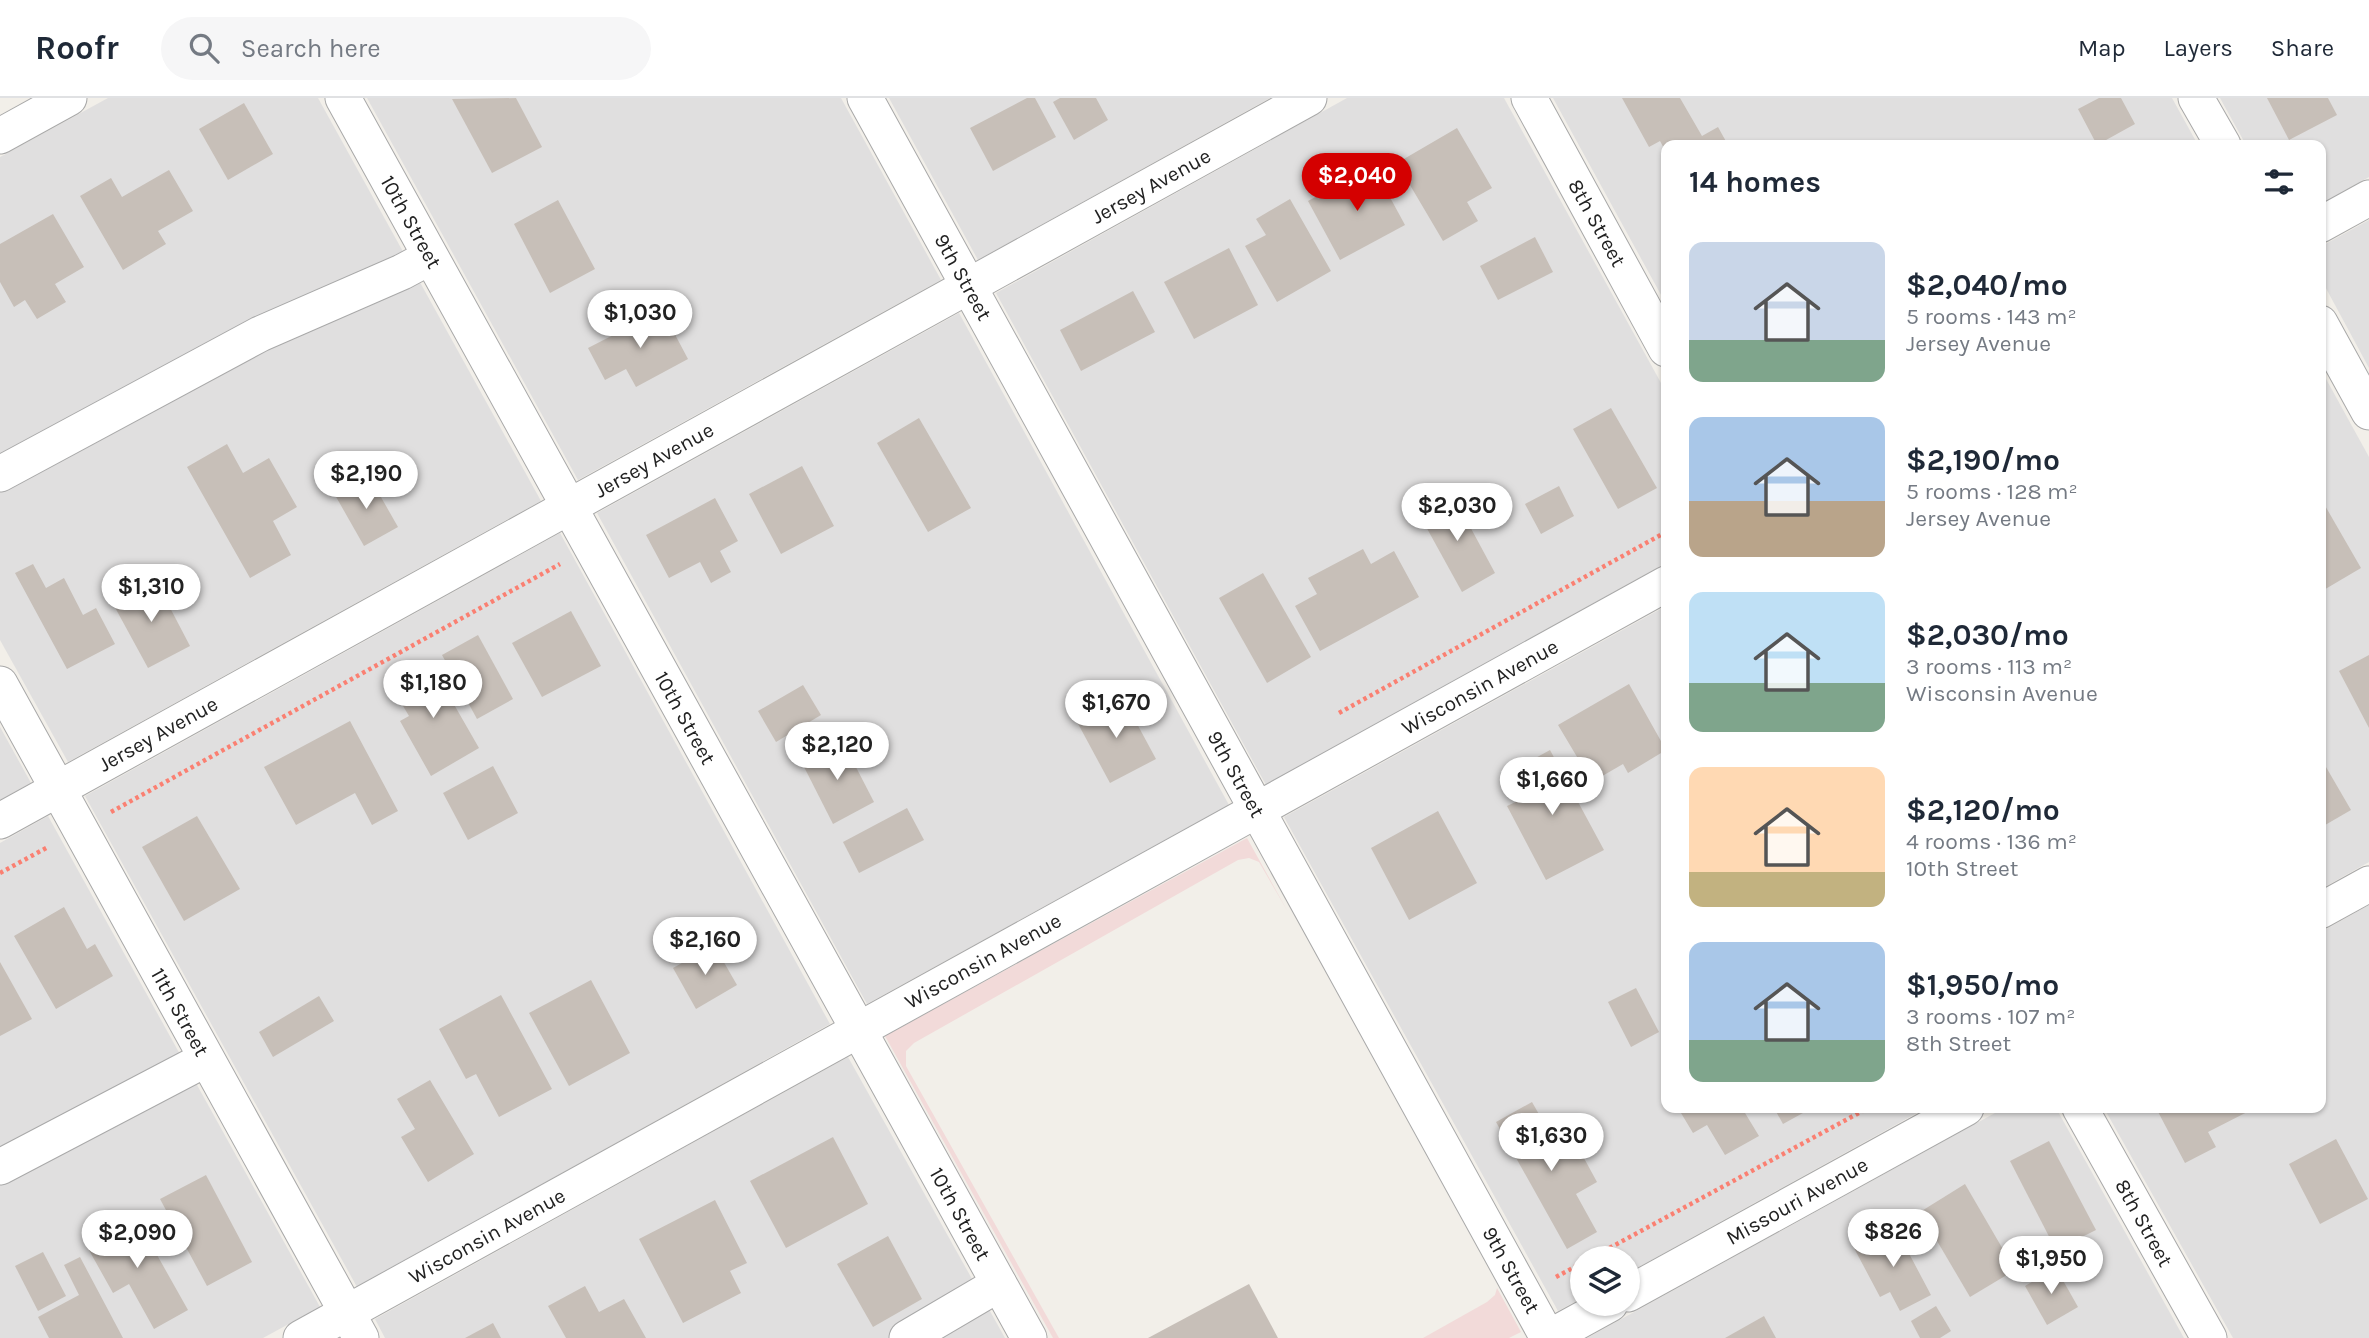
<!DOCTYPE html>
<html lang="en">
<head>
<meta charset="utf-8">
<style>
  body { margin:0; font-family:Karla,sans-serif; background:#f6f6f7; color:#1f2937; height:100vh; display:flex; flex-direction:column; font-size:26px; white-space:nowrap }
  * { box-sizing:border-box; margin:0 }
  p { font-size:23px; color:#747a83 }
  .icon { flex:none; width:38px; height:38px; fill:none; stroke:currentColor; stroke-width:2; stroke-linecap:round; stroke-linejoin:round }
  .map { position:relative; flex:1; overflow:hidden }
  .details { position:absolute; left:1661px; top:42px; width:665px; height:973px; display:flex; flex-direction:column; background:#fff; border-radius:14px; box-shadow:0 2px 5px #0004 }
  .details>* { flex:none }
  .tools { position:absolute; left:1570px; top:1148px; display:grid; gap:14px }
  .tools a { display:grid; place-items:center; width:70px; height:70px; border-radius:50%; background:#fff; box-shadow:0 2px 5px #0004; font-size:35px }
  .price { position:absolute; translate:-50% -60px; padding:0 16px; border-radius:24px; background:#fff; color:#222; font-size:23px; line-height:46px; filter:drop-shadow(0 2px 4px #0008) }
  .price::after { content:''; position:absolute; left:50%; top:42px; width:21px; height:16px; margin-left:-10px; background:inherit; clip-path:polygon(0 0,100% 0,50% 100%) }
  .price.current { background:#d40000; color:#fff }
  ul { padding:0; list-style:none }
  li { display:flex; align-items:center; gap:21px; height:175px; padding:0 28px }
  li span { display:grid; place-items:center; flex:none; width:196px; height:140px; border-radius:14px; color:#555 }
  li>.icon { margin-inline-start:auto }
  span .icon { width:84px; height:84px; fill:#fffc; stroke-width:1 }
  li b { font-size:30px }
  h2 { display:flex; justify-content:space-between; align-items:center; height:84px; padding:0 28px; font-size:30px }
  header { display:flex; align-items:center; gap:42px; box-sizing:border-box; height:98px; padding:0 35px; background:#fff; border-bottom:2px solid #e0e1e3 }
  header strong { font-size:33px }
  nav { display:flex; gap:38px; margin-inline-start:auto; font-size:24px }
  .search { width:490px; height:63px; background:#f6f6f7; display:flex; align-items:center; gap:18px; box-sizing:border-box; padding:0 24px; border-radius:38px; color:#747a83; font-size:26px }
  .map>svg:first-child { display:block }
  .residential { fill:#e0dfdf }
  .commercial { fill:#f2dad9 }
  .building { fill:#c7bfb8 }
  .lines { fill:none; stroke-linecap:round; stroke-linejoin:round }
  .minor-casing { stroke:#a9a9a9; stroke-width:37 }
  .path { stroke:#fa8072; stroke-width:4.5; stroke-dasharray:3.5 3.5; stroke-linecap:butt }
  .minor { stroke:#fff; stroke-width:35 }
  .labels { text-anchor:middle; stroke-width:6; stroke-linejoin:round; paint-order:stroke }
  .street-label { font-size:21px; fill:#222; stroke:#fff }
</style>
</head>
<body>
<header>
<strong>Roofr</strong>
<div class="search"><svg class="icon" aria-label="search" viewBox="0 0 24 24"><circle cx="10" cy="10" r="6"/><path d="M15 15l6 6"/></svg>Search here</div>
<nav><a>Map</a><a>Layers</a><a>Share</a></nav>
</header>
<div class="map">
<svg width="2369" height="1240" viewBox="0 0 2369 1240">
  <rect width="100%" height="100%" fill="#f2efe9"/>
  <g class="residential">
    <path d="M108 0H318L541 403 68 664 0 542V59Z"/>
    <path d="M367 0H841L941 182 578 382Z"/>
    <path d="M889 0H1270L978 162Z"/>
    <path d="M1347 0H1504L1666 294V465L1266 687 996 195Z"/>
    <path d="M1553 0H2172L2198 47H1666V206Z"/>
    <path d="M2220 0H2369V79L2321 106 2320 47H2246Z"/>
    <path d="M2369 122V270L2321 181 2320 149Z"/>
    <path d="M959 215 1229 707 867 906 597 415Z"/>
    <path d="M2320 270 2369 359V764L2321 791Z"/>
    <path d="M560 435 830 926 357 1189 85 698Z"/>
    <path d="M1666 508V1010H1926L1628 1175V1160H1582V1200L1558 1213 1284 719Z"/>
    <path d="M0 629 31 685 0 702Z"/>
    <path d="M48 718 320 1209 263 1240H0V745Z"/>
    <path d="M2369 807V1240H2233L2104 1010H2320L2321 834Z"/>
    <path d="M848 959 1005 1240H385L375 1221Z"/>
    <path d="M2004 1010H2056L2184 1240H1587Z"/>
  </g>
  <g class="commercial">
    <path d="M1247 740 1288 814 1259 764 1249 760 1238 762 914 945 906 953V968L1059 1240H1053L885 938Z"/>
    <path d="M1497 1190 1521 1234 1509 1240H1423L1487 1204 1495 1197Z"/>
  </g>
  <g class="building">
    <path d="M516 0 542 49 492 75 452 1Z"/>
    <path d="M1027 0H1035L1056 39 993 73 970 30Z"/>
    <path d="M1060 0H1096L1108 22 1074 42 1053 4Z"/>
    <path d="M1622 0H1680L1702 38 1718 29 1728 47H1666V54L1660 43 1649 49Z"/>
    <path d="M2099 0H2121L2135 26 2097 47 2078 11Z"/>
    <path d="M2267 0H2328L2337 17 2289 42Z"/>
    <path d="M244 5 273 56 228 82 199 31Z"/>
    <path d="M1457 30 1492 90 1467 104 1478 123 1443 143 1397 65Z"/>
    <path d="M1373 68 1405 127 1340 162 1308 103Z"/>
    <path d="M169 72 193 113 158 133 166 146 123 172 80 98 111 80 122 99Z"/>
    <path d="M1290 101 1331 173 1277 204 1245 148 1266 137 1256 121Z"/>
    <path d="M558 102 595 171 550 195 514 126Z"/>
    <path d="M53 116 84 169 55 186 66 204 37 221 25 202 14 209 0 184V146Z"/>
    <path d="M1535 139 1553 174 1498 202 1480 168Z"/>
    <path d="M1229 150 1258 207 1194 241 1164 184Z"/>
    <path d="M1133 193 1155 234 1081 273 1060 232Z"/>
    <path d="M662 212 688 261 636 289 626 271 605 282 588 250Z"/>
    <path d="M1611 310 1657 390 1618 411 1573 331Z"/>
    <path d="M919 320 971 410 928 434 877 345Z"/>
    <path d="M227 346 243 375 269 360 297 409 273 423 291 457 250 480 187 369Z"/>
    <path d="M802 368 834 428 781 456 749 396Z"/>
    <path d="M369 378 398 429 364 448 335 397Z"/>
    <path d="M1559 388 1574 418 1541 436 1525 406Z"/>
    <path d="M1453 397 1495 475 1462 494 1419 416Z"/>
    <path d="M2320 399 2361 470 2322 493 2320 490Z"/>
    <path d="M715 400 738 443 720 453 731 474 711 485 700 464 669 480 646 437Z"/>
    <path d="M1363 451 1371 466 1394 453 1419 499 1320 553 1295 508 1317 496 1308 480Z"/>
    <path d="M33 466 46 490 64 480 83 517 96 510 115 546 67 571 15 475Z"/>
    <path d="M1263 475 1311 559 1267 585 1219 500Z"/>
    <path d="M155 481 190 548 148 570 112 504Z"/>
    <path d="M571 513 601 568 542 599 512 545Z"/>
    <path d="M478 537 513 601 477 621 442 557Z"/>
    <path d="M2369 557V630L2339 573Z"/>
    <path d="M429 563 479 650 431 678 400 623 409 618 390 586Z"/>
    <path d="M1629 586 1666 652 1628 675 1623 666 1592 684 1558 627Z"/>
    <path d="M803 587 821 617 776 644 758 613Z"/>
    <path d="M1122 598 1156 661 1110 685 1076 622Z"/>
    <path d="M350 623 398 713 372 727 355 695 296 727 264 669Z"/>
    <path d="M842 642 874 704 833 726 801 663Z"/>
    <path d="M1550 652 1604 752 1546 782 1507 708 1524 700 1510 674Z"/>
    <path d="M493 668 518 715 468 742 443 695Z"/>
    <path d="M2326 669 2351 712 2320 730V672Z"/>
    <path d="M907 710 924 742 859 775 843 744Z"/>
    <path d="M1438 713 1477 785 1409 822 1371 750Z"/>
    <path d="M197 718 240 791 184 823 142 749Z"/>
    <path d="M64 809 87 851 95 846 113 878 56 911 14 838Z"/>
    <path d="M714 847 737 887 696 911 673 870Z"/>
    <path d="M0 864 32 921 0 938Z"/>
    <path d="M591 882 630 955 569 988 529 915Z"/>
    <path d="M1636 890 1659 934 1631 949 1608 904Z"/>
    <path d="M501 897 552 991 499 1019 476 976 466 981 439 931Z"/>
    <path d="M319 898 334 923 273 959 259 934Z"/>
    <path d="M430 982 474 1056 428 1084 401 1039 415 1031 397 1001Z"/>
    <path d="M1532 1004 1564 1060 1579 1051 1597 1084 1576 1096 1597 1134 1567 1151 1496 1024Z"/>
    <path d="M1678 1010H1742L1759 1038 1725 1057 1707 1027 1693 1035Z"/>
    <path d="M1774 1010H1812L1783 1026Z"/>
    <path d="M2156 1010H2255L2208 1034 2216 1049 2185 1065Z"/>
    <path d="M833 1039 868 1106 786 1150 750 1083Z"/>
    <path d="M2336 1041 2368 1101 2320 1126 2289 1066Z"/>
    <path d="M2049 1043 2096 1132 2056 1152 2010 1063Z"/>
    <path d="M206 1077 252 1164 207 1188 160 1101Z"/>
    <path d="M1965 1086 2015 1172 1970 1199 1920 1114Z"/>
    <path d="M715 1102 747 1165 730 1173 741 1195 683 1225 639 1141Z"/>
    <path d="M134 1116 188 1212 154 1231 129 1186 113 1195 85 1145Z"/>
    <path d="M1895 1129 1931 1197 1900 1213 1890 1194 1880 1199 1854 1150Z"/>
    <path d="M888 1138 922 1201 873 1229 837 1166Z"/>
    <path d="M43 1154 66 1198 38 1213 15 1168Z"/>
    <path d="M80 1159 123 1240H49L38 1219 79 1197 64 1167Z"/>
    <path d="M2056 1170 2078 1209 2047 1227 2025 1188Z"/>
    <path d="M1249 1186 1278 1240H1148Z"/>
    <path d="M585 1188 599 1214 624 1201 646 1240H566L548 1208Z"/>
    <path d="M1936 1208 1951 1233 1940 1240H1920L1911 1223Z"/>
    <path d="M1764 1218 1776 1240H1725Z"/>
    <path d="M493 1225 501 1240H465Z"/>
  </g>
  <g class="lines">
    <defs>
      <g id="minor">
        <path d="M343 0 1029 1240"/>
        <path d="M865 0 1548 1240"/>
        <path d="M1529 0 1666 251"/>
        <path d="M2196 0 2223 47"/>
        <path d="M0 38 69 0"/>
        <path d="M2320 127 2369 100"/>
        <path d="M2320 225 2369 314"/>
        <path d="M0 376 260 236 402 174 430 159"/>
        <path d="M0 586 361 1240"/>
        <path d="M0 723 1309 0"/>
        <path d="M2320 813 2369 786"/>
        <path d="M2080 1010 2209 1240"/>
        <path d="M0 1069 206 961"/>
        <path d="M1628 1196 1966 1010"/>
        <path d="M301 1240 1666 486"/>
        <path d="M907 1240 999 1186"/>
        <path d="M1548 1240 1610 1206"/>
      </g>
    </defs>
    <use href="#minor" class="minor-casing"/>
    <g class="path">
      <path d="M1339 615 1666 434"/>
      <path d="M111 714 560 466"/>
      <path d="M0 775 48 749"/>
      <path d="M1591 1160 1868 1010"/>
      <path d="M1556 1179 1582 1165"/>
    </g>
    <use href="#minor" class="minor"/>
  </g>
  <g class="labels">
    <g class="street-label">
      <text transform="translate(1151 88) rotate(-29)" y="7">Jersey Avenue</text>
      <text transform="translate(411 124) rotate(61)" y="7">10th Street</text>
      <text transform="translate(1597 125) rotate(61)" y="7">8th Street</text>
      <text transform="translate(963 179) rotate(61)" y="7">9th Street</text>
      <text transform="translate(654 362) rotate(-29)" y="7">Jersey Avenue</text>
      <text transform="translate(1480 589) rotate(-29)" y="7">Wisconsin Avenue</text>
      <text transform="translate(685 620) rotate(61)" y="7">10th Street</text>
      <text transform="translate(158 636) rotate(-29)" y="7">Jersey Avenue</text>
      <text transform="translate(1236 676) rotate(61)" y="7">9th Street</text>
      <text transform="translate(983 863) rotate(-29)" y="7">Wisconsin Avenue</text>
      <text transform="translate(180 914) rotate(61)" y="7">11th Street</text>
      <text transform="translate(1797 1103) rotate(-29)" y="7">Missouri Avenue</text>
      <text transform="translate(960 1116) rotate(61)" y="7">10th Street</text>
      <text transform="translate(2144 1125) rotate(61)" y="7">8th Street</text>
      <text transform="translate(487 1138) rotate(-29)" y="7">Wisconsin Avenue</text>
      <text transform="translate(1511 1172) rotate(61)" y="7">9th Street</text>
    </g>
  </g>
</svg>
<div class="tools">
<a><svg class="icon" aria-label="layers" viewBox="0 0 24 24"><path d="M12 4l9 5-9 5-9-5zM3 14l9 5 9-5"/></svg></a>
</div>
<b class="price current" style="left:1357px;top:115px">$2,040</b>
<b class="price" style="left:640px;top:252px">$1,030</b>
<b class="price" style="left:366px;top:413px">$2,190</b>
<b class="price" style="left:1457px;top:445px">$2,030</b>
<b class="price" style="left:151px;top:526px">$1,310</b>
<b class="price" style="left:433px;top:622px">$1,180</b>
<b class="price" style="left:1116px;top:642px">$1,670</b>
<b class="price" style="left:837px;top:684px">$2,120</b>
<b class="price" style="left:1552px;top:719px">$1,660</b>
<b class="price" style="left:705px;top:879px">$2,160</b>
<b class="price" style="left:1551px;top:1075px">$1,630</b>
<b class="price" style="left:1893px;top:1171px">$826</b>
<b class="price" style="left:137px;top:1172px">$2,090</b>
<b class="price" style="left:2051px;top:1198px">$1,950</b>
<section class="details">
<h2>14 homes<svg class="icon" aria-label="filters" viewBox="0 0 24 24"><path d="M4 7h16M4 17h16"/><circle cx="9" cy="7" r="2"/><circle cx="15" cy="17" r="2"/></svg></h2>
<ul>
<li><span style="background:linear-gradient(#c9d6e8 70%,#7fa58c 0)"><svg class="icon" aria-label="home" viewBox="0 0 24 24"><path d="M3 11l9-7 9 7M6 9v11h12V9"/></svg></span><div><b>$2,040/mo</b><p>5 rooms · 143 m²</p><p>Jersey Avenue</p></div></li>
<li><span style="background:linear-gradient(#a9c7e8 60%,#b9a48a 0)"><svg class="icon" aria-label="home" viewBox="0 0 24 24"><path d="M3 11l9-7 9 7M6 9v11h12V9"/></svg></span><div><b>$2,190/mo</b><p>5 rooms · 128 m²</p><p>Jersey Avenue</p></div></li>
<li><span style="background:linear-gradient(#bfe0f5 65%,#7fa58c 0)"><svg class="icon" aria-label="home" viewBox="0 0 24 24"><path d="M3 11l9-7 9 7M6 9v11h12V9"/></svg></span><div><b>$2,030/mo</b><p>3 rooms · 113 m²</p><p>Wisconsin Avenue</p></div></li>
<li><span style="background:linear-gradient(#ffd9b3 75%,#c2b280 0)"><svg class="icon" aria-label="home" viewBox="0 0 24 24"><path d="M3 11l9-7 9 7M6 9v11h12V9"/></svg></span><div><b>$2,120/mo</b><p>4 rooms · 136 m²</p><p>10th Street</p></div></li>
<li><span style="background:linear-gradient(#a9c7e8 70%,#7fa58c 0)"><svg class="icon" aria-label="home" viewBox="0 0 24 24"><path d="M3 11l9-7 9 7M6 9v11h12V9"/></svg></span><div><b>$1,950/mo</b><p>3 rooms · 107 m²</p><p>8th Street</p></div></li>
</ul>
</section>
</div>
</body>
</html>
